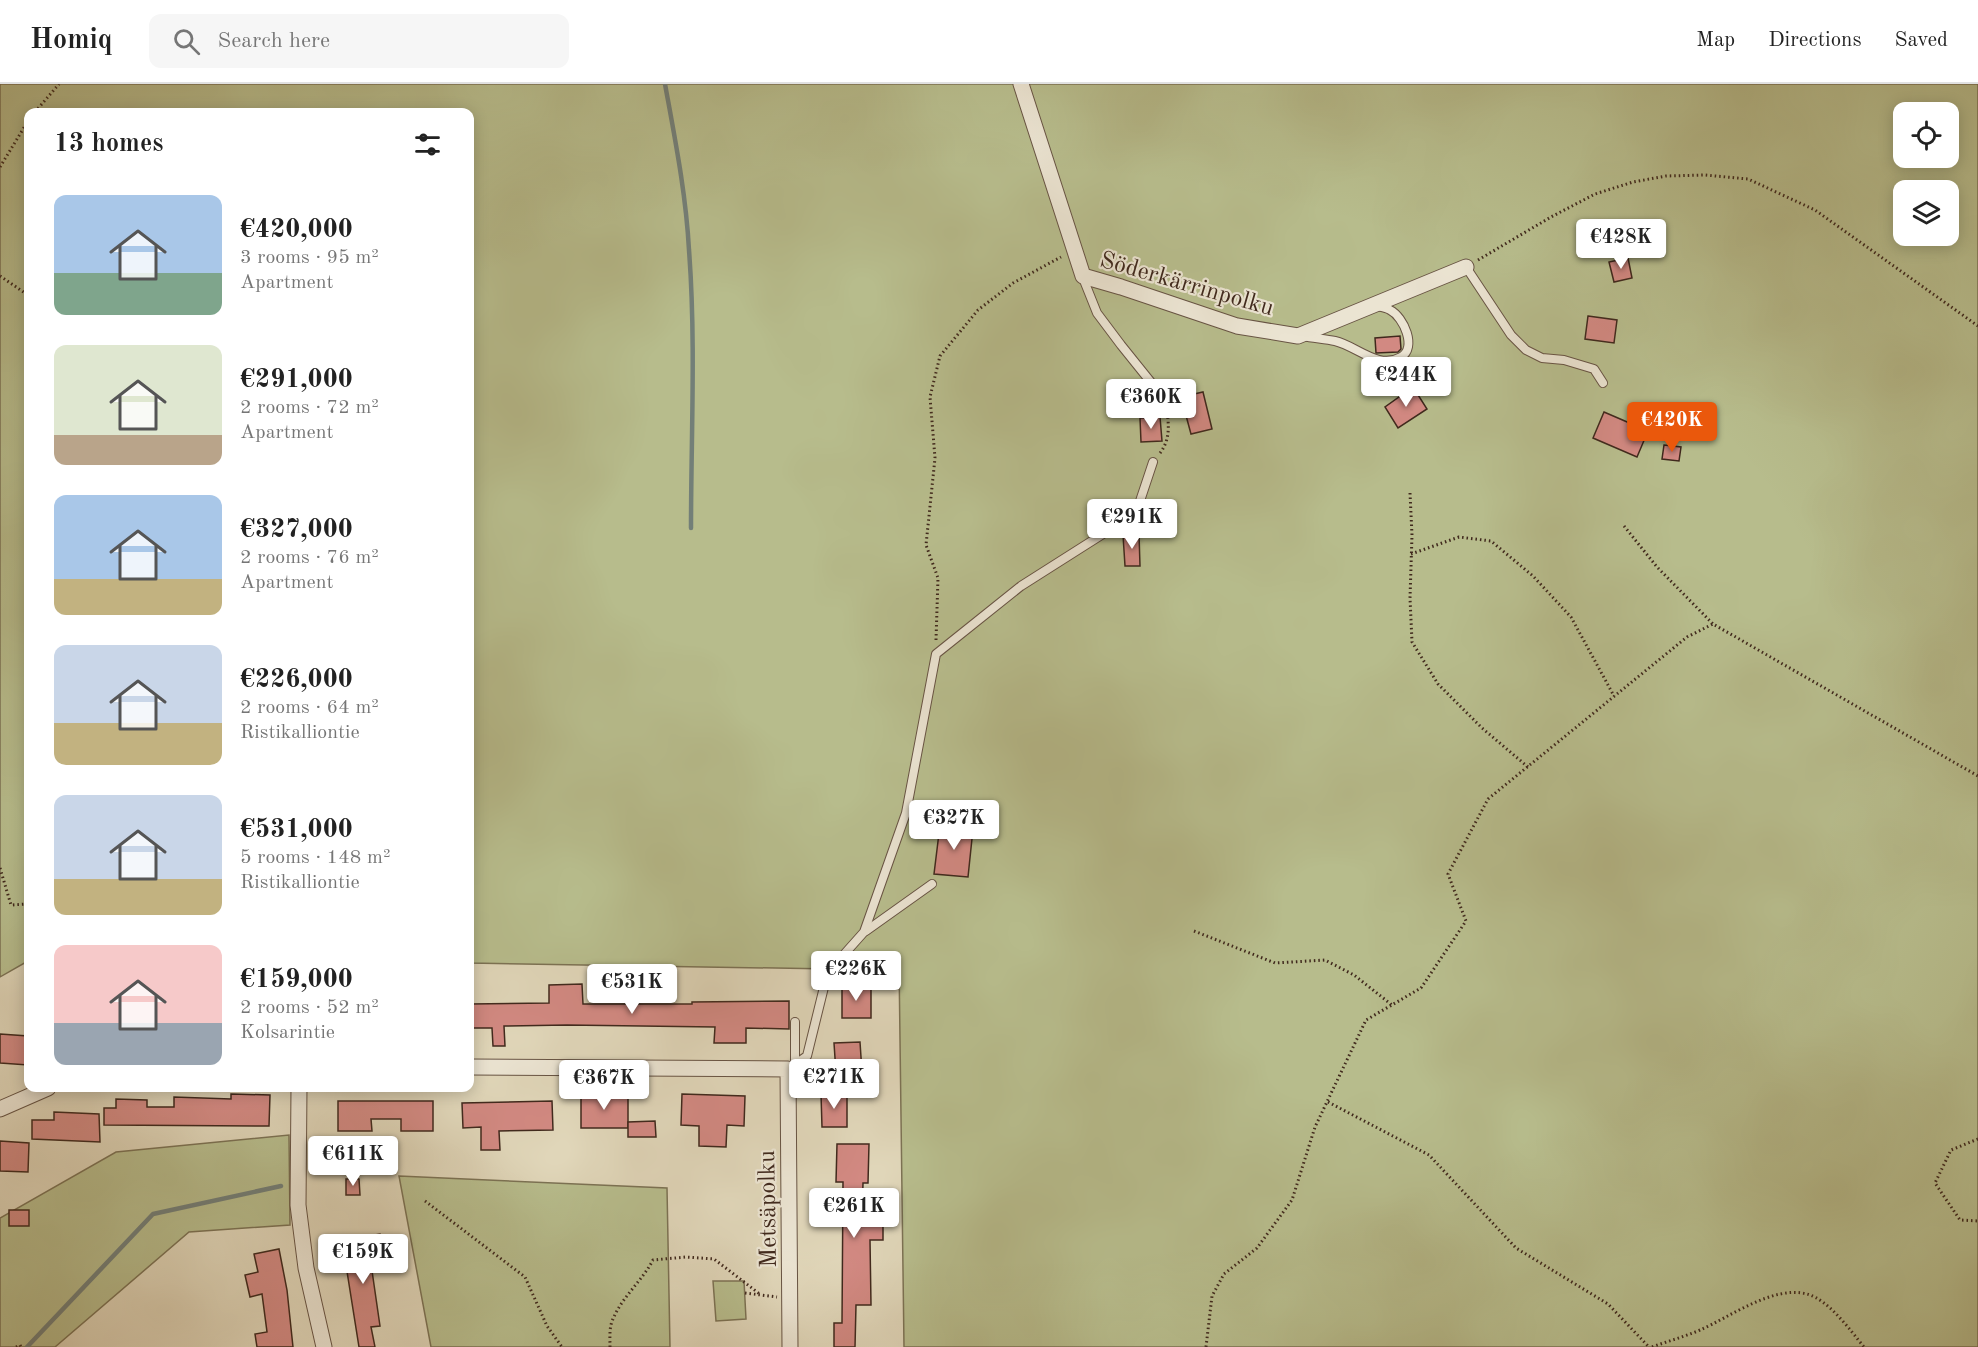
<!DOCTYPE html>
<html lang="en">
<head>
<meta charset="utf-8">
<style>
  body { margin:0; font-family:"Old Standard TT",serif; background:#f6f6f6; color:#222; height:100vh; display:flex; flex-direction:column; font-size:22px; white-space:nowrap }
  * { box-sizing:border-box; margin:0 }
  p { font-size:20px; color:#767676 }
  .icon { flex:none; width:33px; height:33px; fill:none; stroke:currentColor; stroke-width:2; stroke-linecap:round; stroke-linejoin:round }
  .map { position:relative; flex:1; overflow:hidden }
  .panel { position:absolute; left:24px; top:24px; width:450px; height:984px; display:flex; flex-direction:column; background:#fff; border-radius:12px; box-shadow:0 3px 15px #0003 }
  .panel>* { flex:none }
  .tools { position:absolute; left:1893px; top:18px; display:grid; gap:12px }
  .tools a { display:grid; place-items:center; width:66px; height:66px; border-radius:12px; background:#fff; box-shadow:0 3px 15px #0003; font-size:30px }
  .price { position:absolute; translate:-50% -51px; padding:0 14px; border-radius:6px; background:#fff; color:#222; font-size:20px; line-height:39px; filter:drop-shadow(0 2px 3px #0008) }
  .price::after { content:''; position:absolute; left:50%; top:36px; width:18px; height:14px; margin-left:-9px; background:inherit; clip-path:polygon(0 0,100% 0,50% 100%) }
  .price.active { background:#ea580c; color:#fff }
  ul { padding:0; list-style:none }
  li { display:flex; align-items:center; gap:18px; height:150px; padding:0 30px }
  li span { display:grid; place-items:center; flex:none; width:168px; height:120px; border-radius:12px; color:#555 }
  li>.icon { margin-inline-start:auto }
  span .icon { width:72px; height:72px; fill:#fffc; stroke-width:1 }
  li b { font-size:26px }
  h2 { display:flex; justify-content:space-between; align-items:center; height:72px; padding:0 30px; font-size:26px }
  header { display:flex; align-items:center; gap:36px; box-sizing:border-box; height:84px; padding:0 30px; background:#fff; border-bottom:2px solid #e0e0e0 }
  header strong { font-size:28px }
  nav { display:flex; gap:33px; margin-inline-start:auto; font-size:21px }
  .search { width:420px; height:54px; background:#f6f6f6; display:flex; align-items:center; gap:15px; box-sizing:border-box; padding:0 21px; border-radius:12px; color:#767676; font-size:22px }
  .map>svg:first-child { display:block }
  .green { fill:#b7bc8c; stroke:#7c7254; stroke-width:1.5; fill-rule:evenodd }
  .lines { fill:none; stroke-linecap:round; stroke-linejoin:round }
  .stream { stroke:#737f78; stroke-width:4.5 }
  .building { fill:#d28982; stroke:#40291d; stroke-width:1.5 }
  .service-casing { stroke:#685444; stroke-width:10 }
  .minor-casing { stroke:#685444; stroke-width:17 }
  .path { stroke:#40291d; stroke-width:3; stroke-dasharray:1.5 3; stroke-linecap:butt }
  .service { stroke:#ebe4d2; stroke-width:8 }
  .minor { stroke:#ebe4d2; stroke-width:15 }
  .labels { text-anchor:middle; stroke-width:4.5; stroke-linejoin:round; paint-order:stroke }
  .street-label { font-size:24px; fill:#40291d; stroke:#ebe4d2 }
</style>
</head>
<body>
<header>
<strong>Homiq</strong>
<div class="search"><svg class="icon" aria-label="search" viewBox="0 0 24 24"><circle cx="10" cy="10" r="6"/><path d="M15 15l6 6"/></svg>Search here</div>
<nav><a>Map</a><a>Directions</a><a>Saved</a></nav>
</header>
<div class="map">
<svg width="1978" height="1263" viewBox="0 0 1978 1263">
  <rect width="100%" height="100%" fill="#e0d6b9"/>
  <filter id="stains"><feTurbulence type="fractalNoise" baseFrequency=".00333" numOctaves="4"/><feColorMatrix values="0 0 0 0 .2 0 0 0 0 .09 0 0 0 0 .02 0 0 0 .5 -.17"/></filter>
  <radialGradient id="worn" r=".72"><stop offset=".6" stop-color="#630" stop-opacity="0"/><stop offset="1" stop-color="#630" stop-opacity=".3"/></radialGradient>
  <g class="green">
    <path d="M0 0H1978V1263H904L899 878 831 885 470 879V28H28V877L0 893ZM1904 28H1948V74H1904ZM1904 106H1948V152H1904Z"/>
    <path d="M289 1051 290 1141 189 1148 55 1263H0V1134L116 1068Z"/>
    <path d="M399 1092 667 1104 670 1263H431Z"/>
    <path d="M713 1197H744L746 1235 716 1237Z"/>
  </g>
  <g class="lines">
    <g class="stream">
      <path d="M665 0C675 55 686 110 689 166 696 258 691 352 691 444"/>
      <path d="M27 1263 153 1130 281 1102"/>
    </g>
  </g>
  <g class="building">
    <path d="M1628 174 1632 194 1614 198 1609 178Z"/>
    <path d="M1588 232 1617 236 1614 259 1585 255Z"/>
    <path d="M1400 252 1401 265 1398 268 1376 269 1375 254Z"/>
    <path d="M1413 303 1427 325 1398 344 1385 323Z"/>
    <path d="M1203 308 1212 345 1191 350 1181 313Z"/>
    <path d="M1604 328 1648 347 1637 373 1593 354Z"/>
    <path d="M1160 333 1162 357 1141 358 1140 334Z"/>
    <path d="M1664 361 1681 363 1679 377 1662 375Z"/>
    <path d="M1139 450 1140 482H1125L1123 451Z"/>
    <path d="M940 741 973 745 968 793 934 790Z"/>
    <path d="M582 900 583 920H692V918L789 917V945L746 944V959H714L715 943 567 941 504 942 505 962H493L492 944H470V920L549 919V901Z"/>
    <rect x="842" y="903" width="29" height="31"/>
    <path d="M0 950 28 952V981L0 979Z"/>
    <path d="M860 958 862 988 836 989 834 959Z"/>
    <path d="M231 1010 270 1011 269 1042 104 1041V1024H116V1015L147 1016V1023H174V1013L231 1015Z"/>
    <rect x="581" y="1010" width="47" height="34"/>
    <path d="M682 1010 745 1012 744 1042 727 1041 726 1063 699 1062V1042L681 1041Z"/>
    <path d="M821 1010H847V1043H822Z"/>
    <path d="M338 1017H433V1047H401V1035H371L372 1047H338Z"/>
    <path d="M552 1017 553 1046 499 1047 500 1066H481V1043L463 1044 462 1019Z"/>
    <path d="M54 1028 99 1030 100 1058 32 1055V1036H54Z"/>
    <path d="M655 1037 656 1053H628V1038Z"/>
    <path d="M0 1057 29 1059 28 1088 0 1087Z"/>
    <path d="M837 1060H869L868 1099H863L862 1136 883 1137V1156H870L871 1221H856L855 1263H834V1239H842L843 1098H836Z"/>
    <path d="M346 1095H359L360 1111H346Z"/>
    <rect x="9" y="1126" width="20" height="16"/>
    <path d="M380 1150 383 1171 370 1173 380 1242 371 1243 375 1263H359L342 1156Z"/>
    <path d="M279 1165 287 1206 293 1263H257L255 1250 267 1248 262 1210 250 1213 245 1191 258 1188 254 1170Z"/>
  </g>
  <g class="lines">
    <defs>
      <g id="service">
        <path d="M1466 183 1511 251 1526 266 1542 274 1564 276 1594 285 1603 299"/>
        <path d="M1083 194 1097 229 1121 261 1166 317"/>
        <path d="M1303 252C1313 254 1325 255 1335 257 1357 262 1378 286 1401 273 1417 264 1404 233 1390 226 1387 224 1381 223 1377 222"/>
        <path d="M866 847 932 800"/>
        <path d="M795 979V938"/>
        <path d="M788 985 807 972 826 895 831 885 864 848 906 729 936 570 1021 502 1106 448 1139 420 1153 378"/>
      </g>
      <g id="minor">
        <path d="M1021 0 1083 192 1121 203 1237 242 1298 252 1466 183"/>
        <path d="M470 983 788 985 790 1263"/>
        <path d="M299 1004 298 1121 306 1184 324 1263"/>
        <path d="M0 1025 48 1004"/>
      </g>
    </defs>
    <use href="#service" class="service-casing"/>
    <use href="#minor" class="minor-casing"/>
    <g class="path">
      <path d="M35 28 59 0"/>
      <path d="M0 83 28 37"/>
      <path d="M1478 176 1551 133 1595 110 1633 98 1666 92 1705 91 1748 95 1815 126 1978 242"/>
      <path d="M0 192 28 211"/>
      <path d="M1160 369C1170 356 1169 342 1167 327"/>
      <path d="M1410 409 1412 451 1410 514 1412 558 1438 600 1482 644 1528 683"/>
      <path d="M1624 442 1657 483 1713 540"/>
      <path d="M1411 470 1459 453 1491 457 1533 492 1571 533 1614 612"/>
      <path d="M936 556 938 494 926 461 935 374 930 313 940 272 978 226 1013 199 1061 173"/>
      <path d="M0 784 11 821 28 820"/>
      <path d="M1194 847 1275 879 1325 876 1354 891 1392 921"/>
      <path d="M1328 1018 1429 1071 1516 1164 1608 1220 1649 1263"/>
      <path d="M1978 1055 1951 1066 1935 1099 1960 1136 1978 1137"/>
      <path d="M425 1117 525 1193 547 1242 562 1263"/>
      <path d="M745 1209 777 1213"/>
      <path d="M16 1263 20 1261 21 1263"/>
      <path d="M610 1263C610 1254 609 1243 613 1235 622 1213 642 1197 653 1176L686 1173 714 1175 761 1211"/>
      <path d="M1206 1263 1212 1212 1224 1190 1257 1164 1292 1116 1315 1043 1366 936 1421 904 1466 837 1448 790 1488 715 1687 553 1713 540 1978 692"/>
      <path d="M1652 1263C1668 1257 1684 1253 1700 1246 1730 1233 1773 1201 1807 1210 1829 1216 1850 1246 1864 1263"/>
    </g>
    <use href="#service" class="service"/>
    <use href="#minor" class="minor"/>
  </g>
  <g class="labels">
    <g class="street-label">
      <text transform="translate(1187 199) rotate(16)" y="8">Söderkärrinpolku</text>
      <text transform="translate(767 1125) rotate(-91)" y="8">Metsäpolku</text>
    </g>
  </g>
  <rect width="100%" height="100%" filter="url(#stains)"/>
  <rect width="100%" height="100%" fill="url(#worn)"/>
</svg>
<div class="tools">
<a><svg class="icon" aria-label="locate" viewBox="0 0 24 24"><circle cx="12" cy="12" r="6"/><path d="M12 2v4M12 18v4M2 12h4M18 12h4"/></svg></a>
<a><svg class="icon" aria-label="layers" viewBox="0 0 24 24"><path d="M12 4l9 5-9 5-9-5zM3 14l9 5 9-5"/></svg></a>
</div>
<b class="price" style="left:1621px;top:186px">€428K</b>
<b class="price" style="left:1406px;top:324px">€244K</b>
<b class="price" style="left:1151px;top:346px">€360K</b>
<b class="price active" style="left:1672px;top:369px">€420K</b>
<b class="price" style="left:1132px;top:466px">€291K</b>
<b class="price" style="left:954px;top:767px">€327K</b>
<b class="price" style="left:856px;top:918px">€226K</b>
<b class="price" style="left:632px;top:931px">€531K</b>
<b class="price" style="left:834px;top:1026px">€271K</b>
<b class="price" style="left:604px;top:1027px">€367K</b>
<b class="price" style="left:353px;top:1103px">€611K</b>
<b class="price" style="left:854px;top:1155px">€261K</b>
<b class="price" style="left:363px;top:1201px">€159K</b>
<section class="panel">
<h2>13 homes<svg class="icon" aria-label="filters" viewBox="0 0 24 24"><path d="M4 7h16M4 17h16"/><circle cx="9" cy="7" r="2"/><circle cx="15" cy="17" r="2"/></svg></h2>
<ul>
<li><span style="background:linear-gradient(#a9c7e8 65%,#7fa58c 0)"><svg class="icon" aria-label="home" viewBox="0 0 24 24"><path d="M3 11l9-7 9 7M6 9v11h12V9"/></svg></span><div><b>€420,000</b><p>3 rooms · 95 m²</p><p>Apartment</p></div></li>
<li><span style="background:linear-gradient(#dfe7d0 75%,#b9a48a 0)"><svg class="icon" aria-label="home" viewBox="0 0 24 24"><path d="M3 11l9-7 9 7M6 9v11h12V9"/></svg></span><div><b>€291,000</b><p>2 rooms · 72 m²</p><p>Apartment</p></div></li>
<li><span style="background:linear-gradient(#a9c7e8 70%,#c2b280 0)"><svg class="icon" aria-label="home" viewBox="0 0 24 24"><path d="M3 11l9-7 9 7M6 9v11h12V9"/></svg></span><div><b>€327,000</b><p>2 rooms · 76 m²</p><p>Apartment</p></div></li>
<li><span style="background:linear-gradient(#c9d6e8 65%,#c2b280 0)"><svg class="icon" aria-label="home" viewBox="0 0 24 24"><path d="M3 11l9-7 9 7M6 9v11h12V9"/></svg></span><div><b>€226,000</b><p>2 rooms · 64 m²</p><p>Ristikalliontie</p></div></li>
<li><span style="background:linear-gradient(#c9d6e8 70%,#c2b280 0)"><svg class="icon" aria-label="home" viewBox="0 0 24 24"><path d="M3 11l9-7 9 7M6 9v11h12V9"/></svg></span><div><b>€531,000</b><p>5 rooms · 148 m²</p><p>Ristikalliontie</p></div></li>
<li><span style="background:linear-gradient(#f6c9c9 65%,#9aa5b1 0)"><svg class="icon" aria-label="home" viewBox="0 0 24 24"><path d="M3 11l9-7 9 7M6 9v11h12V9"/></svg></span><div><b>€159,000</b><p>2 rooms · 52 m²</p><p>Kolsarintie</p></div></li>
</ul>
</section>
</div>
</body>
</html>
